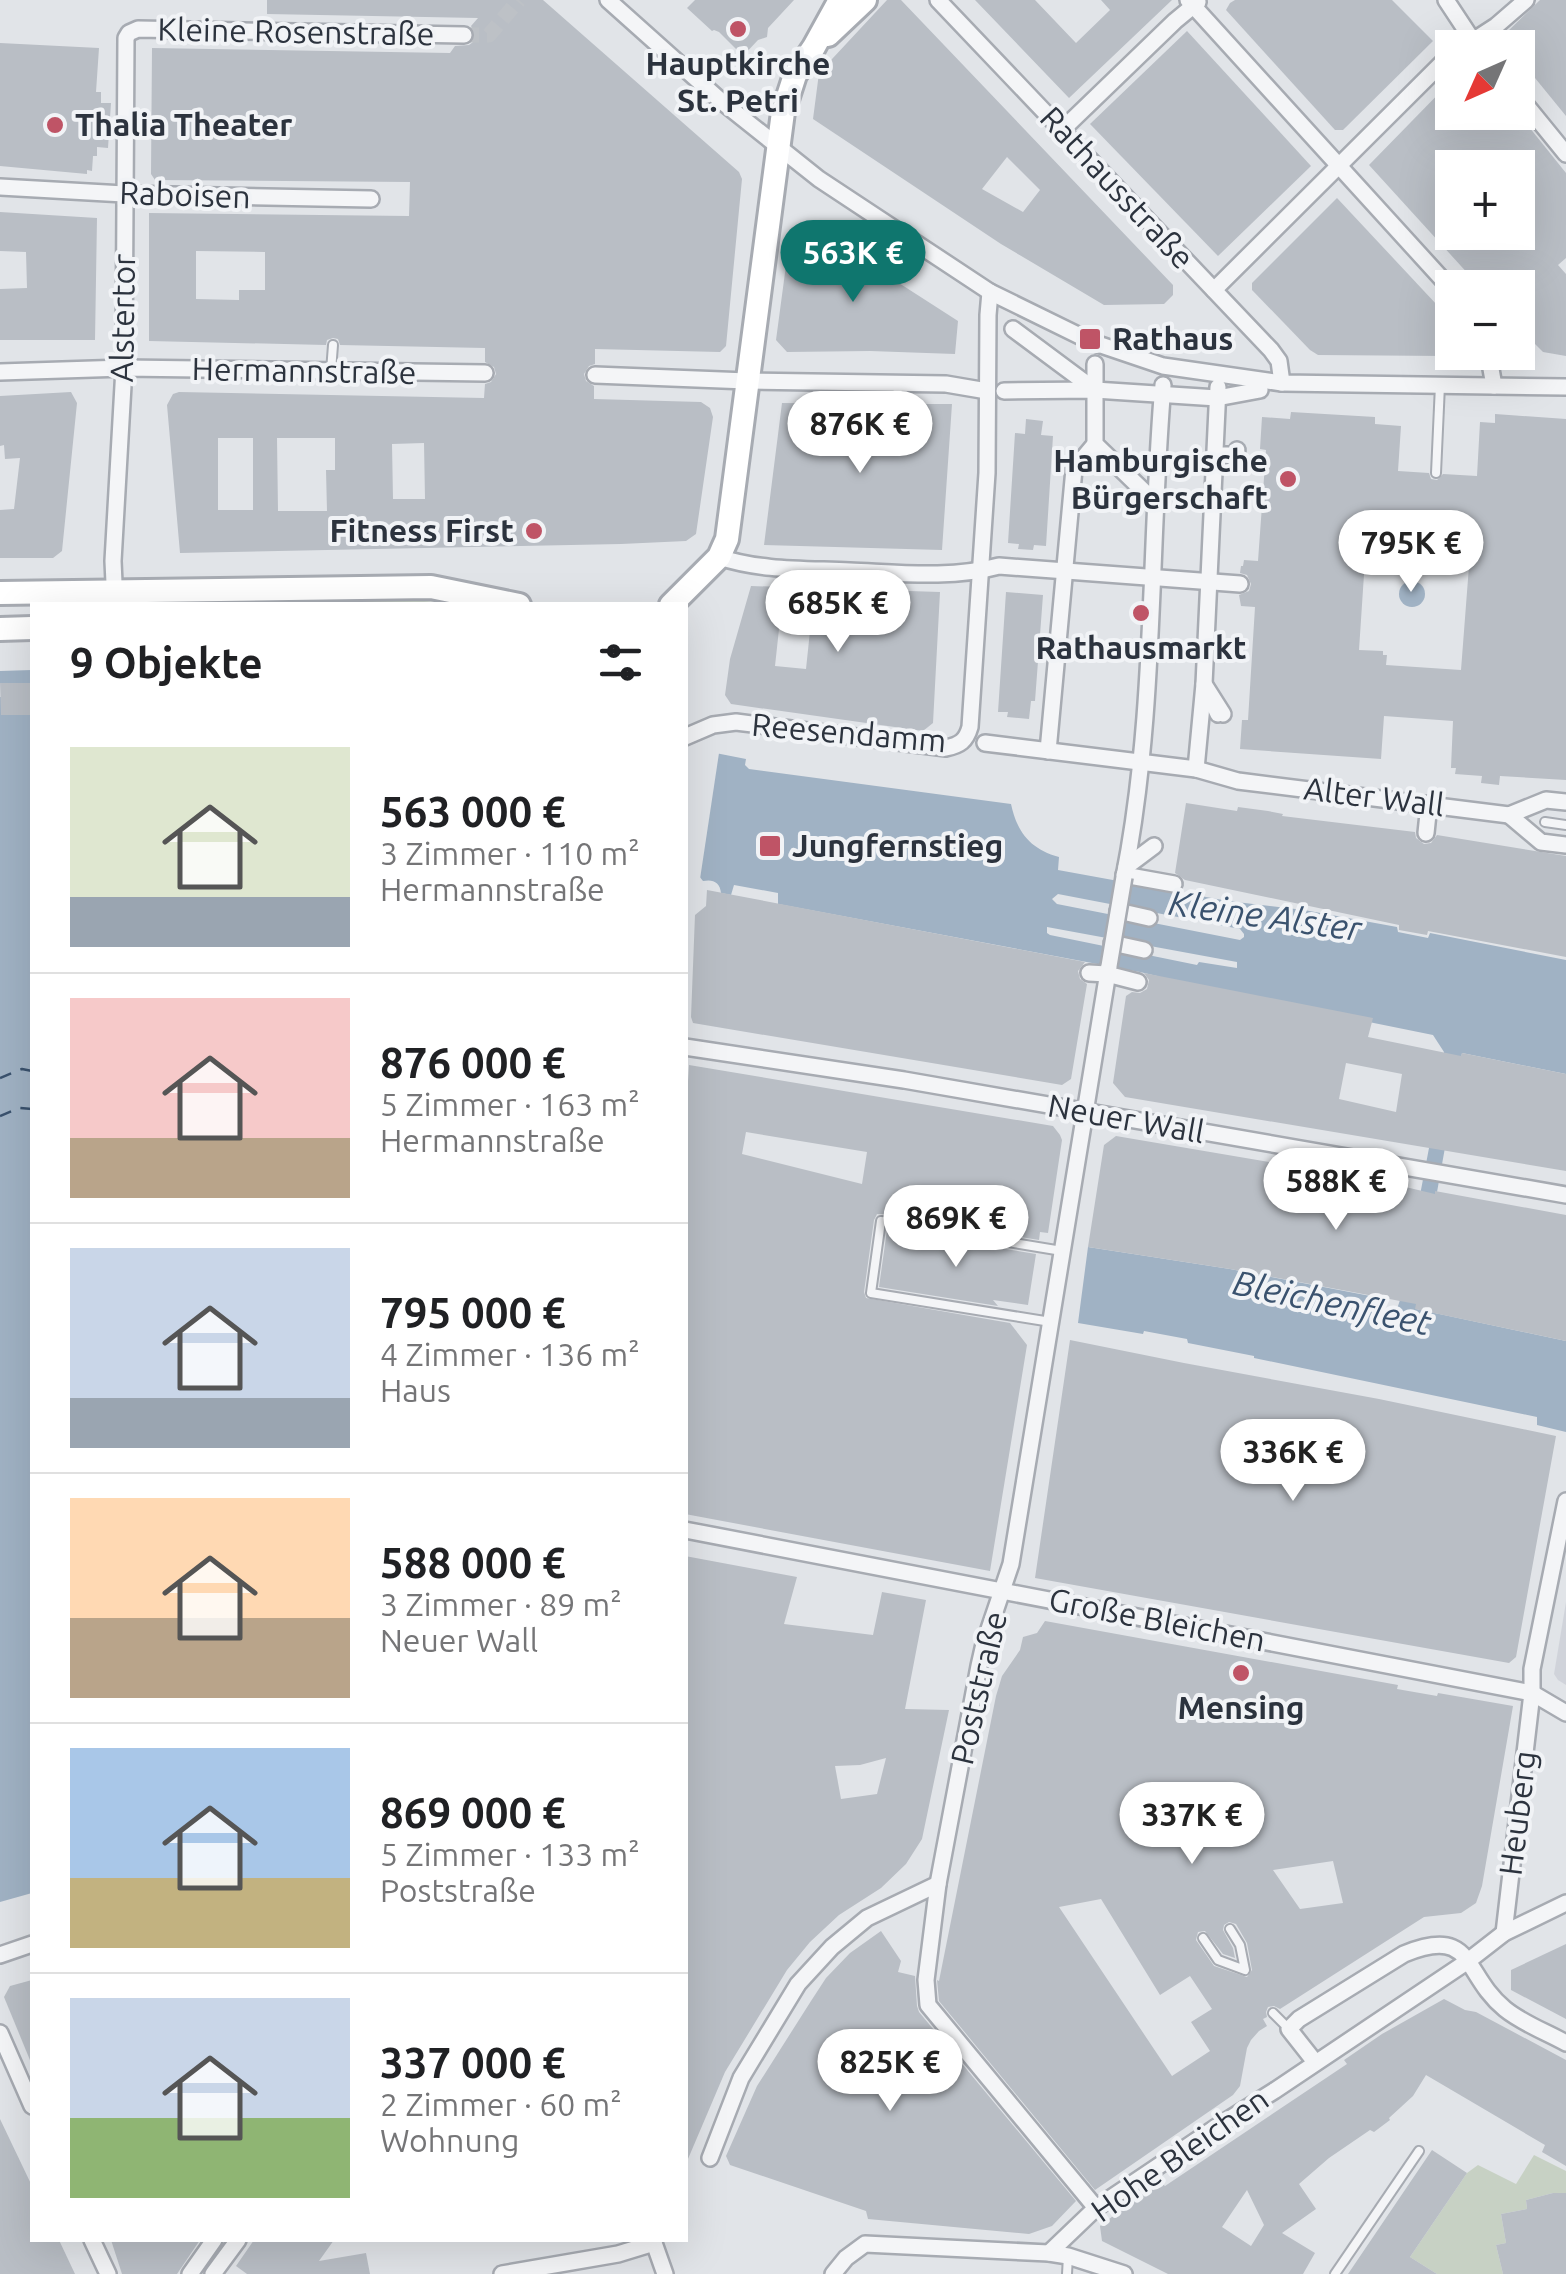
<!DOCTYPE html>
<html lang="de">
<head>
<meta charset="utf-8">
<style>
  body { margin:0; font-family:Ubuntu,sans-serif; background:#f2f2f2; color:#202124; height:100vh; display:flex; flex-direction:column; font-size:38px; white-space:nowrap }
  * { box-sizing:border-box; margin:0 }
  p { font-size:32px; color:#757577 }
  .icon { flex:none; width:55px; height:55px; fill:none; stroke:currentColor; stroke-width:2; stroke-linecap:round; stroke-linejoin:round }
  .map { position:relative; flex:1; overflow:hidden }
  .sheet { position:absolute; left:30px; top:602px; width:658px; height:1640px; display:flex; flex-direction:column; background:#fff; border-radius:0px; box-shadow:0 10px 40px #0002 }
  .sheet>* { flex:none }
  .needle { width:65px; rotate:225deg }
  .buttons { position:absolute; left:1435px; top:30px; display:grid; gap:20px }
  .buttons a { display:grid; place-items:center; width:100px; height:100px; border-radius:0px; background:#fff; box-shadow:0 10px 40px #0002; font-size:50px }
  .price { position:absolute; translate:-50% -85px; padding:0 22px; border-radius:35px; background:#fff; color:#222; font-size:32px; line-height:65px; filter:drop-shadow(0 2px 5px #0008) }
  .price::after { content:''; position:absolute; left:50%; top:60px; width:30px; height:22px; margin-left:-15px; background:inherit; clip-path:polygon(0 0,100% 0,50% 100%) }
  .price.active { background:#0f766e; color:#fff }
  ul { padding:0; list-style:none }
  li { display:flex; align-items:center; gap:30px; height:250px; padding:0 40px }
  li+li { border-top:2px solid #e0e0e0 }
  li span { display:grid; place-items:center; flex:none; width:280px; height:200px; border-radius:0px; color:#555 }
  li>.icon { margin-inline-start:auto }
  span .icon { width:120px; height:120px; fill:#fffc; stroke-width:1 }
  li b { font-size:42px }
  h2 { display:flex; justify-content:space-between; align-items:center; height:120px; padding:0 40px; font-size:42px }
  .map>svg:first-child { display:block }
  .built { fill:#d0d3da }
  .green { fill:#c7d1c4 }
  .water { fill:#a0b2c4; fill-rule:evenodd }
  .pier { fill:#e1e4e8 }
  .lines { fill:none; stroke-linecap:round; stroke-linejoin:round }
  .ferry { stroke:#3a526e; stroke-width:2.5; stroke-dasharray:12 10; stroke-linecap:butt }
  .building { fill:#b9bec5; fill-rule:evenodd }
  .street-tunnel { stroke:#bdc1c6; stroke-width:15; stroke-dasharray:15 8; stroke-linecap:butt }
  .lane-casing { stroke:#a7abb2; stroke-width:12 }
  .street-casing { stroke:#a7abb2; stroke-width:20 }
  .secondary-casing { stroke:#a7abb2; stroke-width:28 }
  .lane { stroke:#f4f5f7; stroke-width:8 }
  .street { stroke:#f4f5f7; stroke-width:15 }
  .secondary { stroke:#fff; stroke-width:22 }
  .street-bridge-casing { stroke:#a7abb2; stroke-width:20; stroke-linecap:butt }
  .street-bridge { stroke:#f4f5f7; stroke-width:15 }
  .poi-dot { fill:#bf5466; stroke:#f1f3f6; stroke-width:4 }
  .labels { text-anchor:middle; stroke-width:8; stroke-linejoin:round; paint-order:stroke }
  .street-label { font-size:32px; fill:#2c333e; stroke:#f1f3f6 }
  .poi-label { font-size:32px; font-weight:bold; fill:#2c333e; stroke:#f1f3f6 }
  .water-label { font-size:35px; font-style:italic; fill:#3a526e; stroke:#f1f3f6 }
</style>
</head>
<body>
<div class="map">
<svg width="1566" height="2274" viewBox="0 0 1566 2274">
  <rect width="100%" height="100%" fill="#e1e4e8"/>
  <path class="built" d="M1566 1602V1685L1558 1680 1554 1674Z"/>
  <g class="green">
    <path d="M411 600 476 605 156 604Z"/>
    <path d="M1534 2155 1566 2171V2196L1563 2193H1553L1526 2200 1527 2209 1501 2214 1506 2243 1496 2245 1503 2274H1437L1410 2257 1467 2173 1478 2165 1516 2184Z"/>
  </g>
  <g class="water">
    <circle cx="1412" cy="594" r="13"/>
    <path d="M32 670V683H0V671Z"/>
    <path d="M0 697H32L1 699V715H32V1893L0 1902Z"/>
    <path d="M685 747 746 759 745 765 749 769 1011 804C1017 832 1030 849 1059 857L1058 870 1228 901 1304 910 1397 927 1398 932 1428 938 1430 933 1566 960V1074L1462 1053 1416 1309 1566 1341V1432L1537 1425V1417L1254 1358V1356L1188 1343 1187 1339 1144 1331 1143 1334 1078 1323 1088 1247 1230 1269 1386 1299 1384 1313 1395 1315 1400 1300 1429 1148 1444 1052 1433 1035 1157 979V976L1140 972 778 904V893L734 885 731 895 721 893C720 882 713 879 703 881L699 876ZM1058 894 1240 929 1244 934V937L1240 940 1057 904 1052 899ZM1047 927 1237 962V968L1199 962 1197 965 1050 935 1047 933Z"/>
  </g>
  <path class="pier" d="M685 744 719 753 700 879H685Z"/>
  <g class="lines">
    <g class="ferry">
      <path d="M0 1078 22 1069 32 1071"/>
      <path d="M0 1116 19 1108 32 1109"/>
    </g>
  </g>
  <g class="building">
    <path d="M267 0H543L739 172 742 179 726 346 720 352 595 349V364L589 366 584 374 586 381 594 386V399L701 402 710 408 713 417 696 534 686 541 621 544 180 553 167 405 173 394 179 392 484 398 485 384 491 382 496 374 494 367 485 362V348L340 345 338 339 333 338 327 340 326 345 149 341V213L409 216 410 182 155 180 151 174 152 48 450 53 455 46 469 45 473 42 475 34 471 26 478 18 267 14ZM196 251 265 252V290H239V300L196 299ZM218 438H253V510H218ZM277 438H335V470H326L327 511H278ZM424 443 425 499H393L392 444Z"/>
    <path d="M695 0H794L768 28 767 37 758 40 743 56 719 32 714 30 712 31 687 8Z"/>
    <path d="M887 0H901L1173 285V295L1164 304 1104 305 1001 244 813 119 819 73ZM1007 157 1040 190 1023 212 982 189Z"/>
    <path d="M975 0H1035L1076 43 1110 10 1101 0H1172L1069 98Z"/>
    <path d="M1235 0H1392L1433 41 1343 130H1335L1226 10 1230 3Z"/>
    <path d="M1540 0H1566V116L1518 57V48H1510L1506 44 1510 40 1504 35Z"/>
    <path d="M1187 31 1311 166 1218 256 1090 124Z"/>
    <path d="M0 43 99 48 96 92H101V103H111L108 148 97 147V156H93L92 171 87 170V174L0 166Z"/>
    <path d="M1452 80V112H1517L1566 173V258L1558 265 1566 274V356L1543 352 1518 327V288H1481L1369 165ZM1452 168H1518V232H1452Z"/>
    <path d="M1337 198 1452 321V339L1445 356 1318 355 1310 350 1252 290V283Z"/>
    <path d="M0 212 97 218 95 340H0V289L27 288 26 252 0 251Z"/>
    <path d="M804 222 958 321 955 354 870 351 787 352 776 340 791 228Z"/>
    <path d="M71 392 77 403 62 551 53 558H0V510L14 509 20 458 5 459 4 445 0 446V396Z"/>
    <path d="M782 403 890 404 892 410 898 411 903 409 905 404H952L942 550 764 545Z"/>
    <path d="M1291 412 1375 417V424L1401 426 1398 471 1429 473 1431 479 1437 480 1443 474 1477 476 1480 422 1495 423V414L1566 419V780L1500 776 1499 785 1481 783 1482 776 1455 774 1456 768H1451L1453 721 1384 716 1381 759 1240 749 1242 720H1248L1255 607 1241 606 1239 595 1249 591 1251 584 1247 575 1240 573 1241 566H1243L1244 560 1258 561 1266 450 1260 449 1262 417 1290 419ZM1395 521 1472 527 1461 670 1386 665 1387 655H1383V651L1359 650 1367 529 1394 531Z"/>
    <path d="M1026 419 1043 421 1041 435 1053 436 1046 546 1034 545 1033 550 1018 549 1019 544 1008 543 1015 433 1025 434Z"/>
    <path d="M751 586 940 592 933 723 923 731 731 704 725 695 730 659ZM779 629 810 631 806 669 775 666Z"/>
    <path d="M1006 592 1043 595 1035 701H1031L1029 719 1007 717 1008 712H998Z"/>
    <path d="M0 683H32V715H1Z"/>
    <path d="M1186 803 1237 811 1238 807 1268 811 1283 814 1282 816 1415 832 1416 838 1424 844 1431 843 1437 835 1566 856V957L1428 931 1427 935 1399 930V925L1185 880 1175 873Z"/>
    <path d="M707 890 1085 962 1078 971 1080 979 1087 984 1071 1079 1062 1085 693 1023 691 1017 695 915 706 906Z"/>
    <path d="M1144 973 1373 1018 1368 1037 1461 1056 1462 1053 1566 1074V1171L1125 1097 1113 1083 1126 996 1132 992 1140 993 1147 989 1149 980ZM1346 1063 1402 1074 1396 1112 1339 1099Z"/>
    <path d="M689 1065 1053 1126 1060 1135 1062 1140 1048 1233 1040 1232 1039 1240 882 1214H877L874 1220 864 1292 866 1298 1010 1323 1027 1345 990 1571 685 1514V1130ZM746 1132 867 1152 862 1184 742 1154Z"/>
    <path d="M1116 1136 1376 1180 1435 1194V1191L1566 1215V1341L1415 1309 1416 1304 1230 1269 1088 1247 1104 1145Z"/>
    <path d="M887 1230 1036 1254 1028 1305 993 1300 998 1306 879 1287Z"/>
    <path d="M1070 1340 1184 1363 1379 1399 1556 1436 1516 1657 1509 1663 1035 1578Z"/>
    <path d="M685 1556 797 1577 784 1624 873 1635 882 1592 926 1600 905 1709 949 1710 922 1839 906 1864 881 1888 839 1915 810 1942 787 1970 725 2072 685 2166ZM886 1758 877 1794 841 1799 835 1766 860 1765Z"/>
    <path d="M1045 1621 1398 1685 1397 1689 1437 1696 1438 1693 1513 1706 1482 1886 1476 1903 1461 1913 1424 1917 1280 2009 1274 2006 1268 2007 1266 2012 1267 2017 1263 2019 1267 2026 1259 2031 1251 2040 1247 2048 1240 2086 1233 2095 1095 2190 939 2001 937 1980 939 1981 996 1696 1002 1676 1020 1650 1023 1637 1037 1633ZM1333 1861 1343 1903 1300 1909 1273 1870ZM1101 1899 1160 1995 1190 1976 1212 2009 1191 2022 1210 2051 1172 2076 1059 1907ZM1229 1922 1236 1924 1247 1943 1252 1970 1247 1977 1214 1966 1196 1940 1198 1932 1205 1931 1223 1954 1235 1958 1233 1948 1223 1930 1224 1925Z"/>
    <path d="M881 1931 901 1961 898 1972 915 1976 917 2006 919 2012 1076 2201 1052 2226 1029 2234 868 2219 866 2211 730 2165 726 2156 757 2086 811 2001 826 1978 850 1953Z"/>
    <path d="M1566 1944V2019L1511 1990V1970Z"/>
    <path d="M32 1980V2065L4 1997 10 1986Z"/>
    <path d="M1444 1999 1465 2010 1476 2012 1566 2060V2166L1542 2152 1545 2145 1426 2075 1413 2096 1389 2118 1390 2120 1374 2132 1370 2130 1329 2158 1299 2184 1316 2209 1282 2233 1315 2253 1303 2274H1168L1102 2241 1100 2226 1159 2181 1165 2186 1347 2064 1344 2060 1382 2034ZM1247 2190 1264 2225 1251 2246 1222 2227Z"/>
    <path d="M0 2119 32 2186V2240H59L75 2274H0Z"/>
    <path d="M1432 2150 1467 2173 1410 2257 1437 2274H1348Z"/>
    <path d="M1553 2193H1566V2274H1503L1496 2245 1506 2243 1501 2214 1527 2209 1526 2200Z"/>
    <path d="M111 2240H200L177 2274H122Z"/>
    <path d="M254 2240H334L319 2261 366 2253 370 2274H247L236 2266Z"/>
  </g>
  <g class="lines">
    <path class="street-tunnel" d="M464 35H489L519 0"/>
    <defs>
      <g id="lane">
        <path d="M331 371 333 345"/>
        <path d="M897 404 898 384"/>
        <path d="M1436 473 1440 385"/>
        <path d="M1545 822 1566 825"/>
        <path d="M1051 1322 871 1293 881 1221 1062 1251"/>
        <path d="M1203 1938 1218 1960 1245 1970 1240 1945 1230 1929"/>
        <path d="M1273 2013 1289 2029"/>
        <path d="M1067 2274 1068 2256"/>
        <path d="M1335 2274 1419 2151"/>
      </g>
      <g id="street">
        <path d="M608 0 721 101 819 179 990 292 1092 342 1163 366 1282 383 1566 387"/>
        <path d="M938 0 1271 350 1279 361 1282 383"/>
        <path d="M1188 0 1452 290"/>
        <path d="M1446 0 1477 47"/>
        <path d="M1462 48 1496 26 1526 0"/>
        <path d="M1518 95 1566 154"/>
        <path d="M1062 130 1175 21 1198 2"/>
        <path d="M0 187 124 194 371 199"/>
        <path d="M1214 290 1441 64 1452 55"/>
        <path d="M1013 329 1095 390"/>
        <path d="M1488 352 1494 386"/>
        <path d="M1095 364V444L1157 504"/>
        <path d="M0 372 124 368 485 373"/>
        <path d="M595 375 747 381 946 384 987 391"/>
        <path d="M1004 391 1095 390 1217 398 1260 390"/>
        <path d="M1215 455H1236L1237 450"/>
        <path d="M719 557C761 571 806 569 850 571 899 573 951 579 999 566L1240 584"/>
        <path d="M115 605 113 561 124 368 126 38 129 33 138 29 464 35"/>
        <path d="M1218 714 1204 684 1223 714"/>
        <path d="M685 737 713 725 736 722 946 748C960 745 966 741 970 727L987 473 988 315 990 292"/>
        <path d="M985 743 1196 769 1238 781 1509 815 1546 800 1566 802"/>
        <path d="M1048 751 1074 469 1095 444"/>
        <path d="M1196 769 1204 684 1218 387"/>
        <path d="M1509 815 1541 842 1566 845"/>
        <path d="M1426 833 1429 804"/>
        <path d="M1126 867 1154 846"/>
        <path d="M1124 875 1174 884"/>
        <path d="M1124 877C1156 715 1149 549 1163 385"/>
        <path d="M1118 911 1149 918"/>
        <path d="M1112 943 1144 950"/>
        <path d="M1089 973 1107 974 1138 982"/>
        <path d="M685 1047 904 1080 1566 1195"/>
        <path d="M685 1530 1532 1693 1566 1713"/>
        <path d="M1504 1933 1532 1693V1669L1566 1501"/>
        <path d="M0 1955 32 1944"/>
        <path d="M0 2033 32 2106"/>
        <path d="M1315 2062 1289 2029 1299 2019 1404 1954C1475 1925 1462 1974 1505 2009 1522 2023 1546 2032 1566 2043"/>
        <path d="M710 2158 741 2078 798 1984 832 1947 867 1918 938 1884"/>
        <path d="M1096 2208 928 2005 926 1980 938 1884 979 1666 984 1644 1011 1564 1109 966"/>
        <path d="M92 2240 108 2274"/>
        <path d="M653 2240 665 2274"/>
        <path d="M1049 2253 1096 2208 1215 2128 1274 2091 1468 1961 1504 1933 1566 1903"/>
        <path d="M190 2274 214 2240"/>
        <path d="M213 2274 238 2240"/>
        <path d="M502 2274 618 2254 654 2243"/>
        <path d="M833 2274 846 2258 865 2244 1049 2253 1068 2256 1124 2274"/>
      </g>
      <g id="secondary">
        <path d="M828 35 865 0"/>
        <path d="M0 593 431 587 519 605"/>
        <path d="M671 605 719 557 727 539 783 112 795 75 814 47 840 0"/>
        <path d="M0 629 32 628"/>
      </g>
    </defs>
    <use href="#lane" class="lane-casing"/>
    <use href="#street" class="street-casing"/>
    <use href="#secondary" class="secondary-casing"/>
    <use href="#lane" class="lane"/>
    <use href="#street" class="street"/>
    <use href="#secondary" class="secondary"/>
    <defs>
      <path id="street-bridge" d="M1109 966 1124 877"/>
    </defs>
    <use href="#street-bridge" class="street-bridge-casing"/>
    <use href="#street-bridge" class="street-bridge"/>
  </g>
  <g class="poi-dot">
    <circle cx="738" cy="29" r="10"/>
    <circle cx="55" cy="125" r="10"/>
    <rect x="1078" y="327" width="24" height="24" rx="5"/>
    <circle cx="1288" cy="479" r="10"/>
    <circle cx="534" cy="531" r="10"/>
    <circle cx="1141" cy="613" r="10"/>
    <rect x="758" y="834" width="24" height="24" rx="5"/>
    <circle cx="1241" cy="1673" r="10"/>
  </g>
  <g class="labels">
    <g class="street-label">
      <text transform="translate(296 32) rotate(1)" y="11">Kleine Rosenstraße</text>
      <text transform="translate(1117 188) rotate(47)" y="11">Rathausstraße</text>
      <text transform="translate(185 195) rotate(2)" y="11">Raboisen</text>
      <text transform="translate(123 318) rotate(-89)" y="11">Alstertor</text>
      <text transform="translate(304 371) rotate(1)" y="11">Hermannstraße</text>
      <text transform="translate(849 733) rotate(5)" y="11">Reesendamm</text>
      <text transform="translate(1374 797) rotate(7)" y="11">Alter Wall</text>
      <text transform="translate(1126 1119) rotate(10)" y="11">Neuer Wall</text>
      <text transform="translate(1157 1620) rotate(11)" y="11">Große Bleichen</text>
      <text transform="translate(979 1688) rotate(-77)" y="11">Poststraße</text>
      <text transform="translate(1518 1813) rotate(-83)" y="11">Heuberg</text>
      <text transform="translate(1180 2155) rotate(-35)" y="11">Hohe Bleichen</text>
    </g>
    <g class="poi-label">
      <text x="738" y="75">Hauptkirche<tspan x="738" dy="37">St. Petri</tspan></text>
      <text x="75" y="136" text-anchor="start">Thalia Theater</text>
      <text x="1112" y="350" text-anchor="start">Rathaus</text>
      <text x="1268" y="472" text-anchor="end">Hamburgische<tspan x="1268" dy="37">Bürgerschaft</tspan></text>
      <text x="514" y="542" text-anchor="end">Fitness First</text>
      <text x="1141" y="659">Rathausmarkt</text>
      <text x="792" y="857" text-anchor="start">Jungfernstieg</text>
      <text x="1241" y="1719">Mensing</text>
    </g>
    <g class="water-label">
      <text transform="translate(1265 916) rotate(8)" y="12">Kleine Alster</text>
      <text transform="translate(1332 1303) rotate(12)" y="12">Bleichenfleet</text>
    </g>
  </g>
</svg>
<div class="buttons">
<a><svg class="needle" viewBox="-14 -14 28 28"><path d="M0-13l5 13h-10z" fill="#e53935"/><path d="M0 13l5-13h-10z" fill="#757577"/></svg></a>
<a>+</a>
<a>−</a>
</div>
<b class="price active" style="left:853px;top:305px">563K €</b>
<b class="price" style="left:860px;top:476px">876K €</b>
<b class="price" style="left:1411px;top:595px">795K €</b>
<b class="price" style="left:838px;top:655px">685K €</b>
<b class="price" style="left:1336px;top:1233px">588K €</b>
<b class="price" style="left:956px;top:1270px">869K €</b>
<b class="price" style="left:1293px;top:1504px">336K €</b>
<b class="price" style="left:1192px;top:1867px">337K €</b>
<b class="price" style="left:890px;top:2114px">825K €</b>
<section class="sheet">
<h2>9 Objekte<svg class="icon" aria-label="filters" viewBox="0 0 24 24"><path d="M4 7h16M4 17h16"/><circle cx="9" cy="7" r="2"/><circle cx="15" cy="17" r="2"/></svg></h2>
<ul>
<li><span style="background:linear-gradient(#dfe7d0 75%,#9aa5b1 0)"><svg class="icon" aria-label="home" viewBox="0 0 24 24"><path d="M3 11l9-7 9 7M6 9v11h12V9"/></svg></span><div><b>563 000 €</b><p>3 Zimmer · 110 m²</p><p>Hermannstraße</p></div></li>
<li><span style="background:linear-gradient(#f6c9c9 70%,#b9a48a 0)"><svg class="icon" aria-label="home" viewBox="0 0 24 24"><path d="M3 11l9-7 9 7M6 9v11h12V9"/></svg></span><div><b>876 000 €</b><p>5 Zimmer · 163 m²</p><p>Hermannstraße</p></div></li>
<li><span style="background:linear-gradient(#c9d6e8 75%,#9aa5b1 0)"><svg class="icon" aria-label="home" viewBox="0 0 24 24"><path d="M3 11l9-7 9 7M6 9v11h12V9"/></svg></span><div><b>795 000 €</b><p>4 Zimmer · 136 m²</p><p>Haus</p></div></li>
<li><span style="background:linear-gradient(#ffd9b3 60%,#b9a48a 0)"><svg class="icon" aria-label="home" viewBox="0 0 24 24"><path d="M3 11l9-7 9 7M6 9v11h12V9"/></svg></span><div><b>588 000 €</b><p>3 Zimmer · 89 m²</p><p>Neuer Wall</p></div></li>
<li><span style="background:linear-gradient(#a9c7e8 65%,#c2b280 0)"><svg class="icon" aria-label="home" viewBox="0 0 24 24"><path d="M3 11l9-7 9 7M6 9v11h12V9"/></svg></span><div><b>869 000 €</b><p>5 Zimmer · 133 m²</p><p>Poststraße</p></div></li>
<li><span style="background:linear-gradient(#c9d6e8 60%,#8fb573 0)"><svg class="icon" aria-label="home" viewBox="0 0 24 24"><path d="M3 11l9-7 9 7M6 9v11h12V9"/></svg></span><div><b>337 000 €</b><p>2 Zimmer · 60 m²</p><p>Wohnung</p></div></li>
</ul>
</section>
</div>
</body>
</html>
